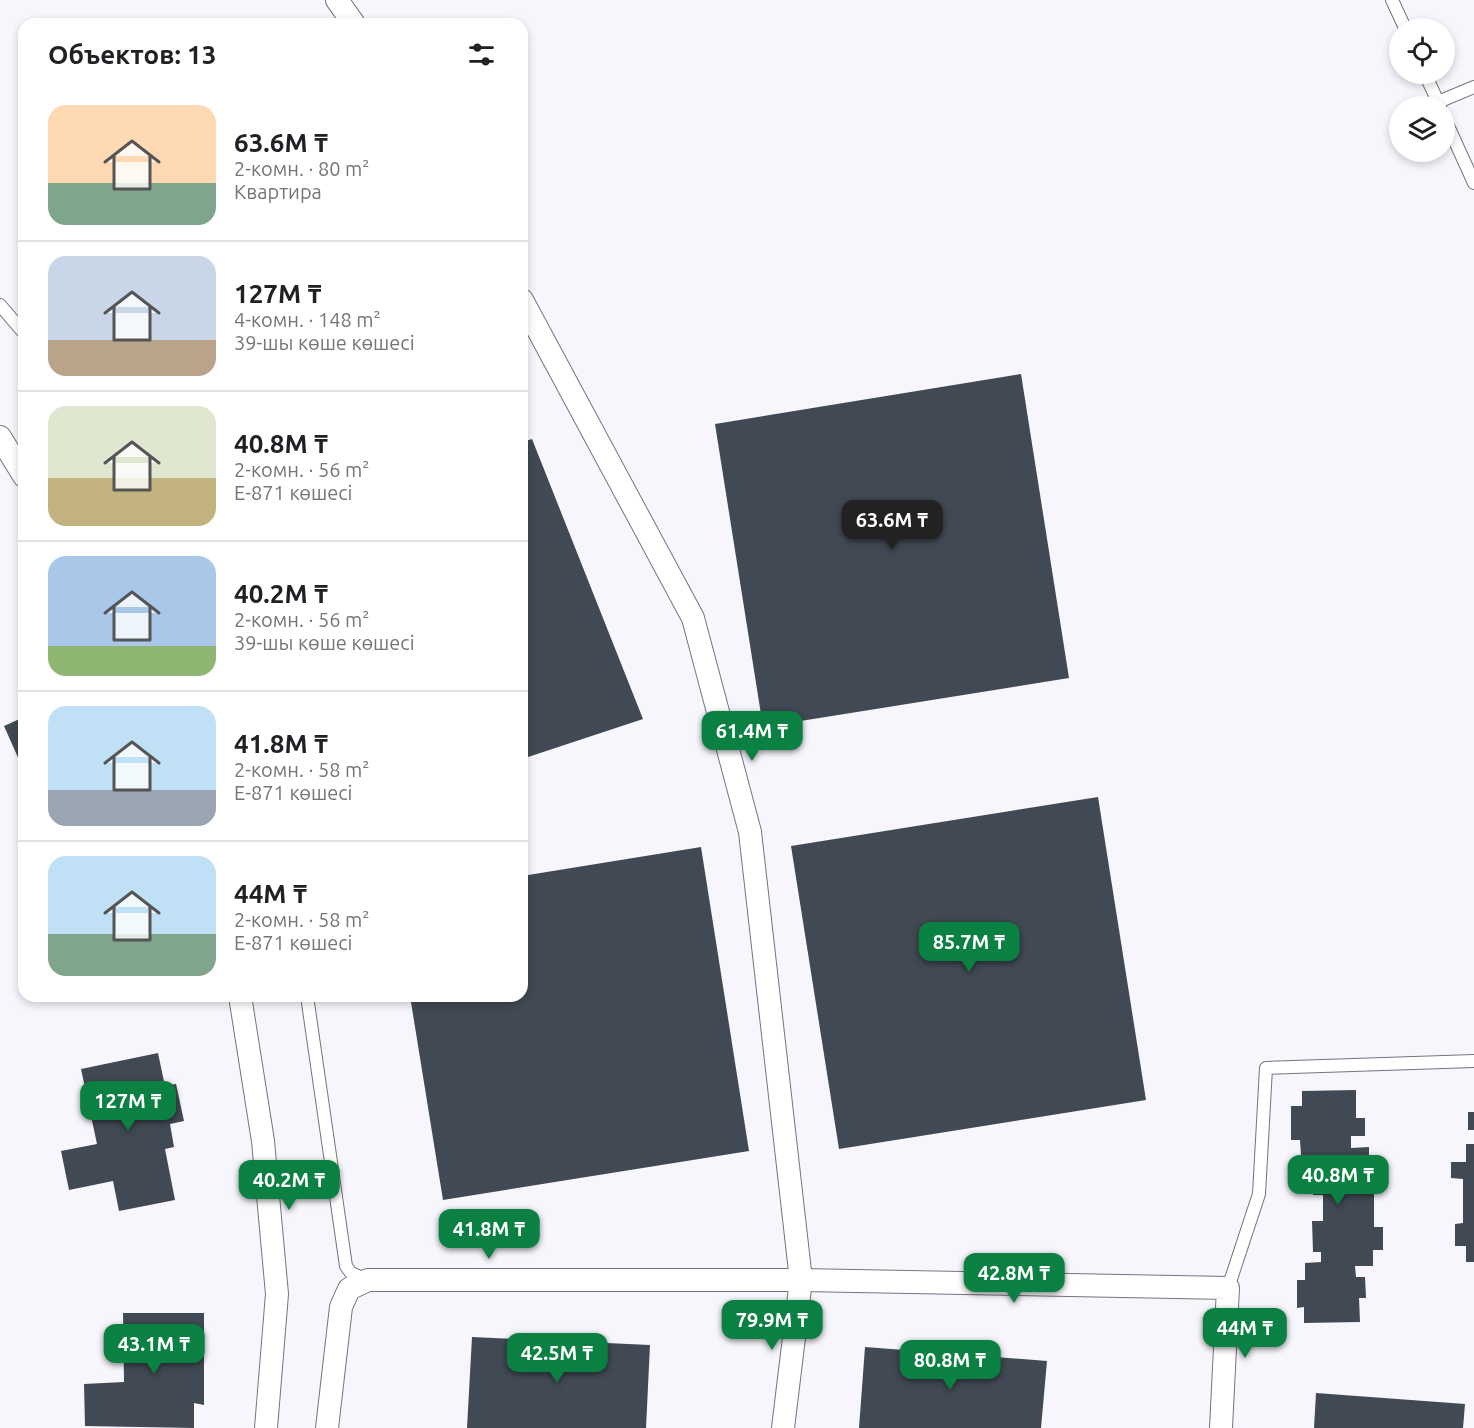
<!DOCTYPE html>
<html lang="ru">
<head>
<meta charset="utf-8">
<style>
  body { margin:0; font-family:Ubuntu,sans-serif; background:#f6f6f6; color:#202124; height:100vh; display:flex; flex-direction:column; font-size:22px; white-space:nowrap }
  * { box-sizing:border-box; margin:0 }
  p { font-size:20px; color:#757577 }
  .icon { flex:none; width:33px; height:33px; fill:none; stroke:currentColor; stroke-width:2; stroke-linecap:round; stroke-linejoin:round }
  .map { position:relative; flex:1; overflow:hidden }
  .side { position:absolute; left:18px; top:18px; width:510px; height:984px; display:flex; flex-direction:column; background:#fff; border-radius:18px; box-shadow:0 3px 9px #0003 }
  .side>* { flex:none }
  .buttons { position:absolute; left:1389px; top:18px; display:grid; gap:12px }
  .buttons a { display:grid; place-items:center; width:66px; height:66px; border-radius:50%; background:#fff; box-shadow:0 3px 9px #0003; font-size:30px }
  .price { position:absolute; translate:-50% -51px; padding:0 14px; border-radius:12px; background:#0b8043; color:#fff; font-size:20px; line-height:39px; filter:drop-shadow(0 2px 3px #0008) }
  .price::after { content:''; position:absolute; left:50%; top:36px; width:18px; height:14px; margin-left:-9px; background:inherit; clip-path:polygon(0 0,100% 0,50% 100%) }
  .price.current { background:#222; color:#fff }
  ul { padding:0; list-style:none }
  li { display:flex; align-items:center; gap:18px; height:150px; padding:0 30px }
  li+li { border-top:2px solid #e0e0e0 }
  li span { display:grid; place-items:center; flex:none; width:168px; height:120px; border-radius:18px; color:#555 }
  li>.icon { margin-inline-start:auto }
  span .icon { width:72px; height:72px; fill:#fffc; stroke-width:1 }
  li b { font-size:26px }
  h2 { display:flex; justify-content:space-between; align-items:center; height:72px; padding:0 30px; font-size:26px }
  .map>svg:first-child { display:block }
  .building { fill:#414954 }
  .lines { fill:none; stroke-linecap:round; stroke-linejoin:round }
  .lane-casing { stroke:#747381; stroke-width:14 }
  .street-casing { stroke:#747381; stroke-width:24 }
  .lane { stroke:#fff; stroke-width:12 }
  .street { stroke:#fff; stroke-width:22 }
</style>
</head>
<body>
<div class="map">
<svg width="1474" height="1428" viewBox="0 0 1474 1428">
  <rect width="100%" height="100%" fill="#f7f6fc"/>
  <g class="building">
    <path d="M1021 374 1069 678 763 727 715 424Z"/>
    <path d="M532 439 643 719 522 759V442Z"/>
    <path d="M24 717V771L4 726Z"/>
    <path d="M1098 797 1146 1100 839 1149 791 846Z"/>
    <path d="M701 847 749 1151 443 1200 410 996H522V876Z"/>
    <path d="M158 1053 165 1086 176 1084 184 1121 170 1124 174 1147 165 1149 175 1200 119 1211 113 1181 69 1190 61 1151 97 1144 81 1069Z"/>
    <path d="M1356 1090V1118H1365V1136H1351V1148L1369 1147V1162H1383V1185H1374V1227H1383V1250H1373V1266H1355L1356 1277H1365L1366 1298H1359L1360 1322 1304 1323V1307L1297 1308V1280H1305V1263L1321 1262V1252H1313L1312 1221H1323V1195H1313V1167H1320V1155H1301L1300 1140H1291V1106H1302V1091Z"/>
    <rect x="1468" y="1112" width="6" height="18"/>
    <path d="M1466 1144H1474V1262H1466V1246H1455V1224L1463 1223V1179L1451 1178V1162H1466Z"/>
    <path d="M123 1313H204V1405L194 1403V1428L85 1426 84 1384 124 1382Z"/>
    <path d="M472 1337 650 1345 646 1428H467Z"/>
    <path d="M865 1347 1047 1361 1041 1428H859Z"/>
    <path d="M1316 1393 1465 1404 1463 1428H1314Z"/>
  </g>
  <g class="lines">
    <defs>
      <g id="lane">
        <path d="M1392 0 1405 28"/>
        <path d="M1425 74 1440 106"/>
        <path d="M1438 102 1474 87"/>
        <path d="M1444 117 1474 183"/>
        <path d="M0 305 24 333"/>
        <path d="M307 996 346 1266 351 1273 367 1280"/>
        <path d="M1228 1288 1259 1194 1266 1068 1474 1061"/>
      </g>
      <g id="street">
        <path d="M337 0 354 24"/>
        <path d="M522 300 693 618 750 832 801 1280 783 1428"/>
        <path d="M0 437 24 476"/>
        <path d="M240 996 263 1141 277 1294 266 1428"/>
        <path d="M327 1428 341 1307 349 1289 368 1280H801L1228 1288 1221 1428"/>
      </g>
    </defs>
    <use href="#lane" class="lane-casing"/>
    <use href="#street" class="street-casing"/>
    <use href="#lane" class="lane"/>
    <use href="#street" class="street"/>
  </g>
</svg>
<div class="buttons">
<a><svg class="icon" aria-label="locate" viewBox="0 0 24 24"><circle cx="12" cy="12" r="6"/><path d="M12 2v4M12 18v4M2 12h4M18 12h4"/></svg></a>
<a><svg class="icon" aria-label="layers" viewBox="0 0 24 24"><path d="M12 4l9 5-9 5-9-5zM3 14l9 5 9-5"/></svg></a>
</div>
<b class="price current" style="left:892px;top:551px">63.6M ₸</b>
<b class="price" style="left:752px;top:762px">61.4M ₸</b>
<b class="price" style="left:969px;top:973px">85.7M ₸</b>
<b class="price" style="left:128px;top:1132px">127M ₸</b>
<b class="price" style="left:1338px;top:1206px">40.8M ₸</b>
<b class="price" style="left:289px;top:1211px">40.2M ₸</b>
<b class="price" style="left:489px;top:1260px">41.8M ₸</b>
<b class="price" style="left:1014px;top:1304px">42.8M ₸</b>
<b class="price" style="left:772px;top:1351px">79.9M ₸</b>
<b class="price" style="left:1245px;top:1359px">44M ₸</b>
<b class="price" style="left:154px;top:1375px">43.1M ₸</b>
<b class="price" style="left:557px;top:1384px">42.5M ₸</b>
<b class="price" style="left:950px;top:1391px">80.8M ₸</b>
<section class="side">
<h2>Объектов: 13<svg class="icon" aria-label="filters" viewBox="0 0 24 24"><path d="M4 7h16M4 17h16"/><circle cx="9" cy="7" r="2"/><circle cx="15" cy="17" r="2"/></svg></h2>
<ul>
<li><span style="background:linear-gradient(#ffd9b3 65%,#7fa58c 0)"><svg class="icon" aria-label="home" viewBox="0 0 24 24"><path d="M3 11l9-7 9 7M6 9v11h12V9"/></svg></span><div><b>63.6M ₸</b><p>2-комн. · 80 m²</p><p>Квартира</p></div></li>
<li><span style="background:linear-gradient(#c9d6e8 70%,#b9a48a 0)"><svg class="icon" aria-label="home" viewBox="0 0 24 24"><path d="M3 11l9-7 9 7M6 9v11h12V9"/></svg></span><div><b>127M ₸</b><p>4-комн. · 148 m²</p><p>39-шы көше көшесі</p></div></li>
<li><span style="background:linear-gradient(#dfe7d0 60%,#c2b280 0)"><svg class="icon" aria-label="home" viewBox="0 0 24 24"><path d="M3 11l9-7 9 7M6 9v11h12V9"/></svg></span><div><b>40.8M ₸</b><p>2-комн. · 56 m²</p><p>Е-871 көшесі</p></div></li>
<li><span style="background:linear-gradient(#a9c7e8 75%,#8fb573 0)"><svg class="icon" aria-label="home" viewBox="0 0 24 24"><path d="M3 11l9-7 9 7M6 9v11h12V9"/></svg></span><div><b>40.2M ₸</b><p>2-комн. · 56 m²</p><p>39-шы көше көшесі</p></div></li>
<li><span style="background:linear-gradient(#bfe0f5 70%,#9aa5b1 0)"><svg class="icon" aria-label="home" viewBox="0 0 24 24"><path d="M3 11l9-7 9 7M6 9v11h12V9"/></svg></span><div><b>41.8M ₸</b><p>2-комн. · 58 m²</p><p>Е-871 көшесі</p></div></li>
<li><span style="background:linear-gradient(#bfe0f5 65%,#7fa58c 0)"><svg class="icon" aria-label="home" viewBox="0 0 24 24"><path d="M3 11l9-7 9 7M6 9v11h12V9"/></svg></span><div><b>44M ₸</b><p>2-комн. · 58 m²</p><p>Е-871 көшесі</p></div></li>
</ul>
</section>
</div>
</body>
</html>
